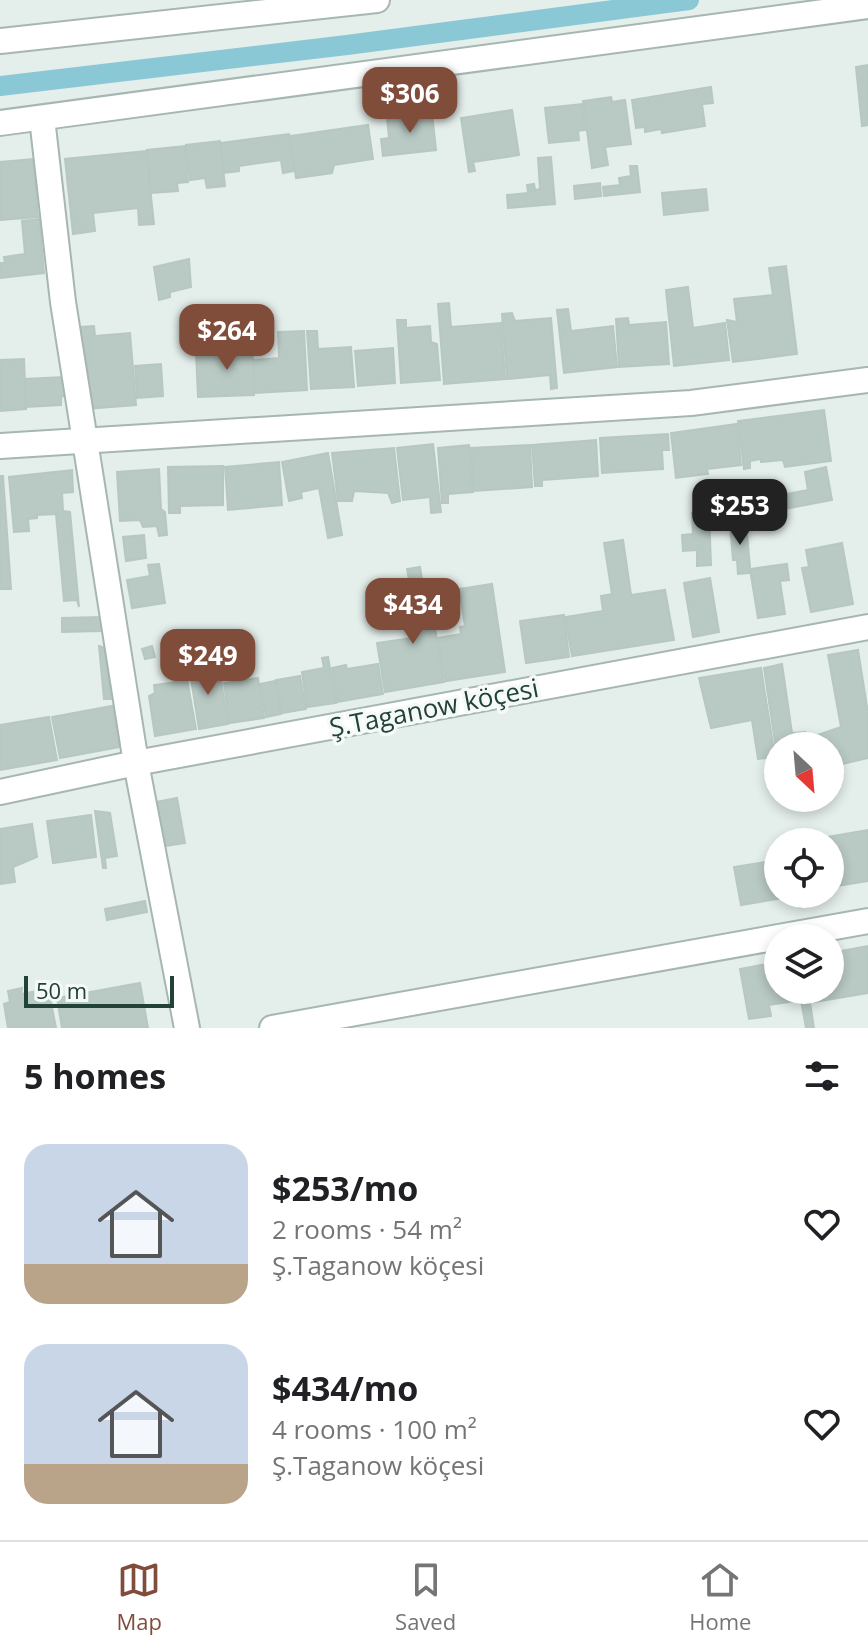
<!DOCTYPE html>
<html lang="en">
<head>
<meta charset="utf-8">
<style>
  body { margin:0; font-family:"Open Sans",sans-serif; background:#f6f6f6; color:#202124; height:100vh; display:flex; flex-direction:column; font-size:30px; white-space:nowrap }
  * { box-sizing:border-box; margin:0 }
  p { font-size:26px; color:#757577 }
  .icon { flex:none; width:44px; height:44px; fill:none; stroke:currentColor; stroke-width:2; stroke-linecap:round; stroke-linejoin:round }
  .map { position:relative; height:1028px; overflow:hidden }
  .panel { display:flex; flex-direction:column; background:#fff; flex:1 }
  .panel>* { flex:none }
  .needle { width:52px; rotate:154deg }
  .buttons { position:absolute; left:764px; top:732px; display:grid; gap:16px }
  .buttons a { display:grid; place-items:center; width:80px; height:80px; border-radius:50%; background:#fff; box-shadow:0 4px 12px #0003; font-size:40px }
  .scale { position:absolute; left:24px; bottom:20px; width:150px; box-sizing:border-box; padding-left:8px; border:4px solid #224139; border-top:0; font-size:22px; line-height:28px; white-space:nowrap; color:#224139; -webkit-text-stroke:6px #f5faf8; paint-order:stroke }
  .price { position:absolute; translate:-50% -68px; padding:0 18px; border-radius:16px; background:#814d3b; color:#fff; font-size:26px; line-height:52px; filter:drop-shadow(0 2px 4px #0008) }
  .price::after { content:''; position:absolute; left:50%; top:48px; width:24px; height:18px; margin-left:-12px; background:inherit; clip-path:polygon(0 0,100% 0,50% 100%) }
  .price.current { background:#222; color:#fff }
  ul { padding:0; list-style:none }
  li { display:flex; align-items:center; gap:24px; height:200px; padding:0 24px }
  li span { display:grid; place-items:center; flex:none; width:224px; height:160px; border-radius:24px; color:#555 }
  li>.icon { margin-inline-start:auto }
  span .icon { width:96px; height:96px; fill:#fffc; stroke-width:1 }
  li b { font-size:34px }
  h2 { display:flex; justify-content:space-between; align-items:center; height:96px; padding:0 24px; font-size:34px }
  .menu { display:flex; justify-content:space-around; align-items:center; height:112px; border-top:2px solid #e0e0e0; background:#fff; font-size:22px; color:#757577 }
  .menu a { display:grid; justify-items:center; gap:4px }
  .menu .current { color:#814d3b }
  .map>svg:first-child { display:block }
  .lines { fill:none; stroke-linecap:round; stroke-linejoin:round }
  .canal { stroke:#8ac8d5; stroke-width:20 }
  .building { fill:#b9c9c3; stroke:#b6c8c1; stroke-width:2 }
  .minor-casing { stroke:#a6b7b1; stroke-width:28 }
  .minor { stroke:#fff; stroke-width:24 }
  .labels { text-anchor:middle; stroke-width:7; stroke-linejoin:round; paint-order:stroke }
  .street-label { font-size:26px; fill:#224139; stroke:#f5faf8 }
</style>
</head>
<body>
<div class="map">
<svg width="868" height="1028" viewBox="0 0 868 1028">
  <rect width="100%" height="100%" fill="#e4eeea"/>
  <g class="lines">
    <path class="canal" d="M0 86 347 45 689 0"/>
  </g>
  <g class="building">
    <path d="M868 65V125L862 126 856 67Z"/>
    <path d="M711 87 713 103 702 104 705 126 662 133 661 129 645 132V127L636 128 632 100Z"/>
    <path d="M611 97 612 102 625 100 631 144 605 147 608 165 592 168 583 101Z"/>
    <path d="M582 104 585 130 578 131 579 140 549 143 545 108Z"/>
    <path d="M512 110 519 155 473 162 475 171 469 172 461 118Z"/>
    <path d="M432 113 436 150 383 156 381 139 389 138 387 118Z"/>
    <path d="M368 125 373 159 334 165 332 173 296 178 290 136Z"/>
    <path d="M289 134 294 171 283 173 281 160 239 166V171L224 173 220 143Z"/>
    <path d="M220 141 225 186 207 188 205 178 190 180 186 145Z"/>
    <path d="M185 146 188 182 177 183 178 191 151 193 147 150Z"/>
    <path d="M146 151 154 224 139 225 138 208 93 213 95 231 73 234 65 159Z"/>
    <path d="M551 157 555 204 508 208 507 195 528 193 527 185 534 184 535 190 540 189 538 158Z"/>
    <path d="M33 159 38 217 0 220V162Z"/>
    <path d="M630 166H637L640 192 604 196 603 187 620 185 619 178 631 176Z"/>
    <path d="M600 183 601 196 575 199 574 186Z"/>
    <path d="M706 189 708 210 664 215 662 193Z"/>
    <path d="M39 219 44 273 0 278V263H5L4 257 25 254 22 221Z"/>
    <path d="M189 259 191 287 170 292V297L159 300 154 267Z"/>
    <path d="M786 266 797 354 733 362 727 320 737 322 734 299 773 295 769 268Z"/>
    <path d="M688 287 693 328 725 323 729 360 674 366 666 290Z"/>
    <path d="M449 303 451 327 501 323 505 379 444 384 438 304Z"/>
    <path d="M568 309 571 331 613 326 617 367 564 373 557 310Z"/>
    <path d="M512 313 515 321 551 318 557 388 551 389 550 375 507 379 502 314Z"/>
    <path d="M628 318 629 325 666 322 669 364 619 367 616 319Z"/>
    <path d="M397 320H406V328L430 326 431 342 437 344 440 380 401 383Z"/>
    <path d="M94 326 95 336 130 333 136 405 86 409 80 327Z"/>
    <path d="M304 331 307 390 255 393 254 360 279 358 278 332Z"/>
    <path d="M307 331H317L318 349 351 347 354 387 311 389Z"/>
    <path d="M238 336H252L254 395 198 397 196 353 239 351Z"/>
    <path d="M393 348 395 383 358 386 355 351Z"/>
    <path d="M24 359 26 409 0 411V360Z"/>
    <path d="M161 364 163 396 137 398 135 366Z"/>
    <path d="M64 377 67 395 61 397V405L26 407 25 379Z"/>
    <path d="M824 410 831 461 785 467 783 460 761 462V459L750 461V468L744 469 738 421Z"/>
    <path d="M737 424 741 465 707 469 708 474 676 478 671 433Z"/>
    <path d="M668 434 669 450H662L663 469 602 473 600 438Z"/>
    <path d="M596 440 598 476 542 480V486H535L532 445Z"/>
    <path d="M433 444 441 512 431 513 430 497 403 500 397 448Z"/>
    <path d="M469 445 473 492 448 494V503H442L438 448Z"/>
    <path d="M530 445 532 487 474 491 471 448Z"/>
    <path d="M394 448 400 501 392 503 388 493 354 491 352 501H338L332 453Z"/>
    <path d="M328 453 342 535 328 538 319 488 301 492 302 498 289 501 282 462Z"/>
    <path d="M279 462 282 505 228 510 225 467Z"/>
    <path d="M223 466V505L180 506V513H169L168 467Z"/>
    <path d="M826 467 832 500 753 515 751 501 808 490 805 472Z"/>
    <path d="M159 469 161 509 165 512 167 535 159 536 157 526 143 527 140 520 120 521 117 472Z"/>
    <path d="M72 470 73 492 62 493 63 511 70 512 79 607 77 600 64 601 56 514 37 515V518L28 519 29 531 14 532 9 477Z"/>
    <path d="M0 476H3L11 589H0Z"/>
    <path d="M709 512 711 565 697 566V550L683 551 682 535 693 534 692 513Z"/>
    <path d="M746 523 750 567 749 573 738 574 737 560H733L730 524Z"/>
    <path d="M144 535 146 558 126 561 123 537Z"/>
    <path d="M623 540 631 595 665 590 674 640 572 656 565 617 603 611 601 596 612 594 604 543Z"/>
    <path d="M842 543 853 604 811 612 802 568 809 567 806 550Z"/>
    <path d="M159 564 165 603 132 608 127 580 150 576 148 565Z"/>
    <path d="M787 564 789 580 780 581 785 614 758 618 750 569Z"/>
    <path d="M420 567 425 598H430L444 682 385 692 377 643 412 638 406 602 413 601 407 569Z"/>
    <path d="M710 578 719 632 693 637 684 583Z"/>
    <path d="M492 584 505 672 446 681 437 638 461 634 460 627 465 626 459 589Z"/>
    <path d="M564 615 569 657 526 663 520 621Z"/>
    <path d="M102 617V631L62 632V618Z"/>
    <path d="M99 646 105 648 111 699H104Z"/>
    <path d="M152 646 155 657 145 659 142 649Z"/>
    <path d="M858 650 868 713V758L830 767V746H778V762L764 668 782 664 792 733 805 732 806 739 841 727 828 655Z"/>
    <path d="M328 657 336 703 307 707 302 672 324 668 322 658Z"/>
    <path d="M211 663 213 675 220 674 228 724 199 729 189 666Z"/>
    <path d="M378 664 383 694 337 702 332 668 346 665 347 669Z"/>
    <path d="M761 668 775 757 758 759 752 720 711 728 699 678Z"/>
    <path d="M174 674H186L196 729 155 736 149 696 155 693 154 685 176 682Z"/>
    <path d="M300 676 306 709 282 713 276 680Z"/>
    <path d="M258 678 264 718 229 723 224 683Z"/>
    <path d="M275 681 281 714 266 717 260 684Z"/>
    <path d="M112 706 120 747 60 758 52 717Z"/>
    <path d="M49 717 57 760 0 770V725Z"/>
    <path d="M177 798 185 843 159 847 151 803Z"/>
    <path d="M95 811 110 813 117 856 105 858 106 868H103Z"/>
    <path d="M91 815 96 857 53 863 47 821Z"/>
    <path d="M32 824 37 857 13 867 15 882 0 884V829Z"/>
    <path d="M868 830V881L830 887V842H821V838Z"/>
    <path d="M778 860V894L795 896 741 905 734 867Z"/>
    <path d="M798 894H810L812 905 800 907Z"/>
    <path d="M145 901 147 912 107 920 105 909Z"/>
    <path d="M868 946V993L814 1002 811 990H830V953Z"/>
    <path d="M778 962V990H808L814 1028H806L801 1000 769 1005 771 1016 749 1019 740 969Z"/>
    <path d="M140 983 148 1028H62L57 998Z"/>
    <path d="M22 988 21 994 38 991 39 998 50 997 56 1028H8L4 1004 10 1002 8 991Z"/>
  </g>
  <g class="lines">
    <defs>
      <g id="minor">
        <path d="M0 41 377 0"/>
        <path d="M42 118 63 302 136 763 187 1028"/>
        <path d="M0 123 868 6"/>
        <path d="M0 446 691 403 868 380"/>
        <path d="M0 792 136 763 868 627"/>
        <path d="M272 1028 868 921"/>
      </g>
    </defs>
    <use href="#minor" class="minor-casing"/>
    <use href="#minor" class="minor"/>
  </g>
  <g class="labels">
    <g class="street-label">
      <text transform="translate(434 708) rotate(-11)" y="9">Ş.Taganow köçesi</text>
    </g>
  </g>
</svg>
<div class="buttons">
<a><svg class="needle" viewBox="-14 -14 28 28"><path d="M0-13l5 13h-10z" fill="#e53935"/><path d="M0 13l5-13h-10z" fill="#757577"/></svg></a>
<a><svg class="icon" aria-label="locate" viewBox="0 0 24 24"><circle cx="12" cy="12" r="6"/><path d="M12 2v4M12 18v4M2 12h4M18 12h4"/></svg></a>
<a><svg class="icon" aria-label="layers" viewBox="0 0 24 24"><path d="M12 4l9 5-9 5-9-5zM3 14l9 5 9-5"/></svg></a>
</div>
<div class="scale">50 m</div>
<b class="price" style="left:410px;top:135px">$306</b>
<b class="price" style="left:227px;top:372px">$264</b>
<b class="price current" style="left:740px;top:547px">$253</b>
<b class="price" style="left:413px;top:646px">$434</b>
<b class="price" style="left:208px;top:697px">$249</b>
</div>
<section class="panel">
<h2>5 homes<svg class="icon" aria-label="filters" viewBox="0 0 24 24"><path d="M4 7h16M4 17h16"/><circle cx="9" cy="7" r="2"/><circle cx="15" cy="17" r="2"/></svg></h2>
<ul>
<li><span style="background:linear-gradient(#c9d6e8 75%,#b9a48a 0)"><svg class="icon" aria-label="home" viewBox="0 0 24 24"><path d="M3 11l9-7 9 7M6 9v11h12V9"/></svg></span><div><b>$253/mo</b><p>2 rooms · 54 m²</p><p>Ş.Taganow köçesi</p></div><svg class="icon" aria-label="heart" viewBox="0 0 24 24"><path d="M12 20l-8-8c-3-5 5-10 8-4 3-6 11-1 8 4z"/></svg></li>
<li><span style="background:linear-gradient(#c9d6e8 75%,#b9a48a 0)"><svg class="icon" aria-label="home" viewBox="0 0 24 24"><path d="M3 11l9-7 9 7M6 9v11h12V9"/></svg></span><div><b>$434/mo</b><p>4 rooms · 100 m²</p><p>Ş.Taganow köçesi</p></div><svg class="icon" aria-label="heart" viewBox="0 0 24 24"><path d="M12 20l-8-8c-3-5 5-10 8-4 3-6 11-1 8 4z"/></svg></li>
</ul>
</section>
<nav class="menu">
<a class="current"><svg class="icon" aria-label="map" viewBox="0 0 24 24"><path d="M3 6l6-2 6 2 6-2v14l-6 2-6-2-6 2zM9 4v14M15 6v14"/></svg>Map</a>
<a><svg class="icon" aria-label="saved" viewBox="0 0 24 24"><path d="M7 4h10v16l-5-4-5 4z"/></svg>Saved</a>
<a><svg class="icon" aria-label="home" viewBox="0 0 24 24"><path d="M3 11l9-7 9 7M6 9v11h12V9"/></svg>Home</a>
</nav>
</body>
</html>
